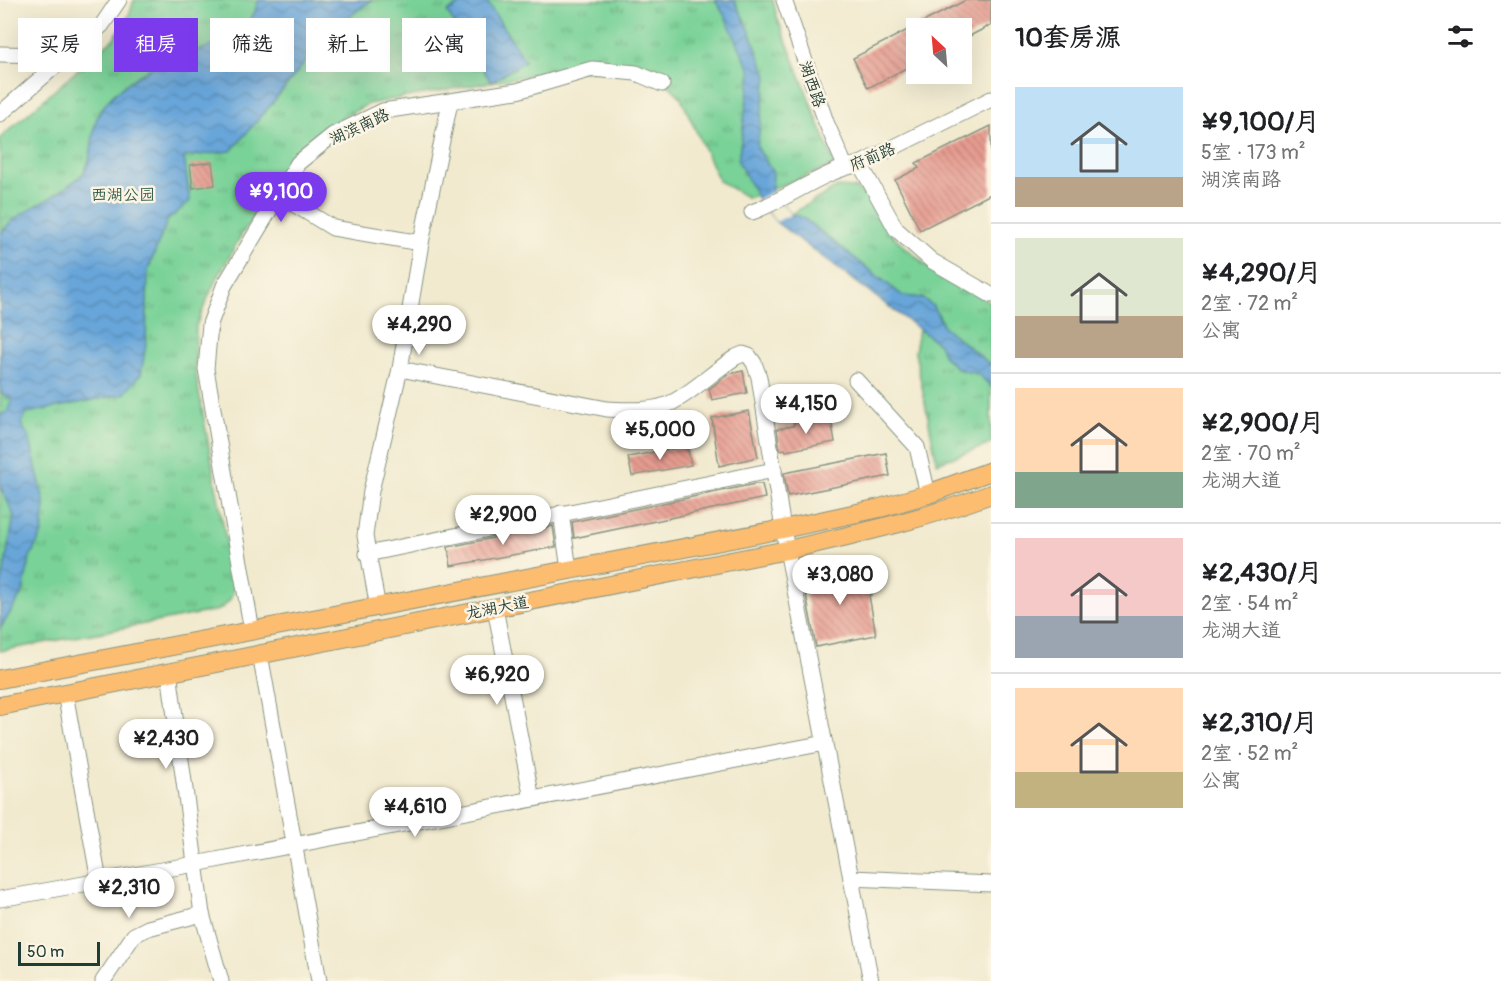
<!DOCTYPE html>
<html lang="zh">
<head>
<meta charset="utf-8">
<style>
  body { margin:0; font-family:Pangolin,"LXGW WenKai TC",sans-serif; background:#f2f2f2; color:#202124; height:100vh; display:flex; flex-direction:column; font-size:22px; white-space:nowrap }
  * { box-sizing:border-box; margin:0 }
  p { font-size:20px; color:#757577 }
  .icon { flex:none; width:33px; height:33px; fill:none; stroke:currentColor; stroke-width:2; stroke-linecap:round; stroke-linejoin:round }
  .map { position:relative; flex:1; overflow:hidden }
  .drawer { display:flex; flex-direction:column; background:#fff; width:510px }
  .drawer>* { flex:none }
  .hud { position:absolute; left:18px; top:18px; width:570px; height:54px; display:flex; gap:12px }
  .needle { width:39px; rotate:334deg }
  .buttons { position:absolute; left:906px; top:18px; display:grid; gap:12px }
  .buttons a { display:grid; place-items:center; width:66px; height:66px; border-radius:0px; background:#fff; box-shadow:0 6px 24px #0002; font-size:30px }
  .scale { position:absolute; left:18px; bottom:15px; width:82px; box-sizing:border-box; padding-left:6px; border:3px solid #1f3d34; border-top:0; font-size:16px; line-height:21px; white-space:nowrap; color:#1f3d34; -webkit-text-stroke:4px #fcf5e5; paint-order:stroke }
  .price { position:absolute; translate:-50% -51px; padding:0 14px; border-radius:21px; background:#fff; color:#222; font-size:20px; line-height:39px; filter:drop-shadow(0 2px 3px #0008) }
  .price::after { content:''; position:absolute; left:50%; top:36px; width:18px; height:14px; margin-left:-9px; background:inherit; clip-path:polygon(0 0,100% 0,50% 100%) }
  .price.selected { background:#7c3aed; color:#fff }
  ul { padding:0; list-style:none }
  li { display:flex; align-items:center; gap:18px; height:150px; padding:0 24px }
  li+li { border-top:2px solid #e0e0e0 }
  li span { display:grid; place-items:center; flex:none; width:168px; height:120px; border-radius:0px; color:#555 }
  li>.icon { margin-inline-start:auto }
  span .icon { width:72px; height:72px; fill:#fffc; stroke-width:1 }
  li b { font-size:26px }
  h2 { display:flex; justify-content:space-between; align-items:center; height:72px; padding:0 24px; font-size:26px }
  .chip { padding:0 21px; border-radius:0px; background:#fff; box-shadow:0 6px 24px #0002; font-size:21px; line-height:54px }
  .chip.selected { background:#7c3aed; color:#fff }
  main { display:flex; flex:1; min-height:0 }
  .map>svg:first-child { display:block }
  .park { fill:url(#park-tufts); stroke:#4c8866; stroke-width:1.5 }
  .water { fill:url(#water-waves); stroke:#437186; stroke-width:1.5 }
  .pier { fill:#f1eacf }
  .building { fill:url(#building-back-hatch) }
  .lines { fill:none; stroke-linecap:round; stroke-linejoin:round }
  .minor-casing { stroke:#889482; stroke-width:17 }
  .major-casing { stroke:#889482; stroke-width:20 }
  .minor { stroke:#fff; stroke-width:15 }
  .major { stroke:#fcbd6f; stroke-width:18 }
  .labels { text-anchor:middle; stroke-width:5; stroke-linejoin:round; paint-order:stroke }
  .street-label { font-size:16px; fill:#1f3d34; stroke:#fcf5e5 }
  .park-label { font-size:16px; fill:#315b48; stroke:#fcf5e5 }
</style>
</head>
<body>
<main>
<div class="map">
<svg width="991" height="981" viewBox="0 0 991 981">
  <defs>
    <pattern id="park-tufts" width="24" height="20" patternUnits="userSpaceOnUse" patternTransform="scale(1.5)"><rect width="24" height="20" fill="#79d298"/><path d="M3 7l-1-3M5 7V3M7 7l1-3M15 17l-1-3M17 17v-4M19 17l1-3" fill="none" stroke="#63ac7d"/></pattern>
    <pattern id="water-waves" width="16" height="10" patternUnits="userSpaceOnUse" patternTransform="scale(1.5)"><rect width="16" height="10" fill="#67a5d9"/><path d="M0 5q4-4 8 0t8 0" fill="none" stroke="#5488b1"/></pattern>
    <pattern id="building-back-hatch" width="6" height="6" patternUnits="userSpaceOnUse" patternTransform="scale(1.5)"><rect width="6" height="6" fill="#e79b90"/><path d="M-1 5l2 2M0 0l6 6M5-1l2 2" fill="none" stroke="#bb8076"/></pattern>
  </defs>
  <rect width="100%" height="100%" fill="#fcf5e5"/>
  <filter id="ink" filterUnits="userSpaceOnUse"><feTurbulence type="fractalNoise" baseFrequency=".0167" numOctaves="2"/><feDisplacementMap in="SourceGraphic" scale="12" xChannelSelector="R" yChannelSelector="G"/><feConvolveMatrix kernelMatrix="1 2 1 2 8 2 1 2 1" color-interpolation-filters="sRGB"/></filter>
  <filter id="wash" filterUnits="userSpaceOnUse"><feTurbulence type="fractalNoise" baseFrequency=".008" numOctaves="4" result="noise"/><feDisplacementMap in="SourceGraphic" scale="24" xChannelSelector="R" yChannelSelector="G"/><feGaussianBlur stdDeviation="1.35" result="paint"/><feColorMatrix in="noise" values="0 0 0 0 0 0 0 0 0 0 0 0 0 0 0 0 0 1.4 0 .05"/><feComposite in="paint" operator="in"/></filter>
  <g filter="url(#wash)">
    <rect width="100%" height="100%" fill="#f1eacf"/>
    <g class="park">
      <path d="M134 0H773L777 17 835 165 748 198 719 181 680 96 650 68 547 72 368 104 328 125 298 151 242 234 213 286 196 326 195 370 234 584C234 597 229 602 219 610L0 651V138L114 38 130 13Z"/>
      <path d="M837 187 855 188 873 202 891 234 930 269 991 302V365L944 327 939 315 922 298 903 296 803 218 791 214Z"/>
      <path d="M919 329 939 344 944 356 958 369 978 374 991 386V444L937 463 915 352Z"/>
    </g>
    <g class="water">
      <path d="M258 0H372L329 32 270 106 231 151 184 157 190 201 167 221 148 270 146 344 141 374 124 394 27 413 21 423 30 440 45 506 42 534 30 557 23 592 0 629V592L14 516 0 485V415L7 412 12 400 0 392V234C19 209 47 204 70 184 75 181 81 177 84 172 93 157 91 140 95 124 101 101 125 84 144 72 178 51 252 47 258 0Z"/>
      <path d="M466 0H486L525 61 491 82 447 12Z"/>
      <path d="M715 0H734L748 27 767 76 757 147 773 173 772 192 791 214 803 218 903 296 922 298 933 306 944 327 991 365V386L978 374 958 369 944 356 939 344 776 222 758 199 738 161 751 72 725 16Z"/>
    </g>
    <path class="pier" d="M772 192 791 214 776 222 758 199Z"/>
    <g id="blocks">
      <g class="building">
        <path d="M966 0H991V25L962 40V28H916V63L868 88 853 58Z"/>
        <path d="M991 126V194L920 230 895 180 919 168 916 163Z"/>
        <path d="M212 162 215 185 193 188 190 165Z"/>
        <path d="M743 371 747 393 712 400 709 389 729 374Z"/>
        <path d="M749 411 758 457 719 466 712 418Z"/>
        <path d="M812 418 814 422 831 419 835 442 786 451 785 449 780 450 777 429 793 426 795 421Z"/>
        <path d="M687 446 691 465 632 476 628 457Z"/>
        <path d="M886 453 890 476 788 496 784 473Z"/>
        <path d="M755 484H762L765 498 574 538 572 522Z"/>
        <path d="M553 526 556 547 451 566 448 547Z"/>
        <path d="M866 565 872 595H869L876 635 816 647 804 584 808 576Z"/>
      </g>
    </g>
  </g>
  <g filter="url(#ink)">
    <use href="#blocks" fill-opacity="0" stroke="#889482" stroke-width="1.5"/>
    <g class="lines">
      <defs>
        <g id="minor">
          <path d="M784 0 826 122 845 166"/>
          <path d="M0 54 44 55 60 62"/>
          <path d="M0 114 102 25 119 0"/>
          <path d="M860 164 896 229 932 261 991 295"/>
          <path d="M279 195 333 228 421 243"/>
          <path d="M752 212C788 199 824 170 860 164L991 99"/>
          <path d="M400 369 607 409C628 410 654 412 673 402 695 390 714 371 736 357L743 354 749 356 754 363 759 377 783 529 871 981"/>
          <path d="M856 380 917 447 928 494"/>
          <path d="M561 513 569 570"/>
          <path d="M367 554 774 470"/>
          <path d="M378 608 365 536 371 491 400 369 421 243 450 102"/>
          <path d="M495 608 532 799"/>
          <path d="M252 631 206 369 210 324 224 286 298 163 333 135 383 111 517 91 592 69 636 73 662 84"/>
          <path d="M260 654 319 981"/>
          <path d="M169 672 202 914 221 981"/>
          <path d="M65 693 99 881"/>
          <path d="M851 878 991 884"/>
          <path d="M0 899 195 864 825 743"/>
          <path d="M103 981 134 935 148 928 202 914"/>
        </g>
        <g id="major">
          <path d="M0 679 783 529 880 508 928 494 991 471"/>
          <path d="M0 706 787 550C856 534 925 519 991 494"/>
        </g>
      </defs>
      <use href="#minor" class="minor-casing"/>
      <use href="#major" class="major-casing"/>
      <use href="#minor" class="minor"/>
      <use href="#major" class="major"/>
    </g>
  </g>
  <g class="labels">
    <g class="street-label">
      <text transform="translate(813 84) rotate(71)" y="6">湖西路</text>
      <text transform="translate(359 126) rotate(-25)" y="6">湖滨南路</text>
      <text transform="translate(872 156) rotate(-23)" y="6">府前路</text>
      <text transform="translate(497 607) rotate(-11)" y="6">龙湖大道</text>
    </g>
    <g class="park-label">
      <text x="123" y="200">西湖公园</text>
    </g>
  </g>
</svg>
<div class="buttons">
<a><svg class="needle" viewBox="-14 -14 28 28"><path d="M0-13l5 13h-10z" fill="#e53935"/><path d="M0 13l5-13h-10z" fill="#757577"/></svg></a>
</div>
<div class="scale">50 m</div>
<b class="price selected" style="left:281px;top:223px">¥9,100</b>
<b class="price" style="left:419px;top:356px">¥4,290</b>
<b class="price" style="left:806px;top:435px">¥4,150</b>
<b class="price" style="left:660px;top:461px">¥5,000</b>
<b class="price" style="left:503px;top:546px">¥2,900</b>
<b class="price" style="left:840px;top:606px">¥3,080</b>
<b class="price" style="left:497px;top:706px">¥6,920</b>
<b class="price" style="left:166px;top:770px">¥2,430</b>
<b class="price" style="left:415px;top:838px">¥4,610</b>
<b class="price" style="left:129px;top:919px">¥2,310</b>
<div class="hud">
<a class="chip">买房</a>
<a class="chip selected">租房</a>
<a class="chip">筛选</a>
<a class="chip">新上</a>
<a class="chip">公寓</a>
</div>
</div>
<section class="drawer">
<h2>10套房源<svg class="icon" aria-label="filters" viewBox="0 0 24 24"><path d="M4 7h16M4 17h16"/><circle cx="9" cy="7" r="2"/><circle cx="15" cy="17" r="2"/></svg></h2>
<ul>
<li><span style="background:linear-gradient(#bfe0f5 75%,#b9a48a 0)"><svg class="icon" aria-label="home" viewBox="0 0 24 24"><path d="M3 11l9-7 9 7M6 9v11h12V9"/></svg></span><div><b>¥9,100/月</b><p>5室 · 173 m²</p><p>湖滨南路</p></div></li>
<li><span style="background:linear-gradient(#dfe7d0 65%,#b9a48a 0)"><svg class="icon" aria-label="home" viewBox="0 0 24 24"><path d="M3 11l9-7 9 7M6 9v11h12V9"/></svg></span><div><b>¥4,290/月</b><p>2室 · 72 m²</p><p>公寓</p></div></li>
<li><span style="background:linear-gradient(#ffd9b3 70%,#7fa58c 0)"><svg class="icon" aria-label="home" viewBox="0 0 24 24"><path d="M3 11l9-7 9 7M6 9v11h12V9"/></svg></span><div><b>¥2,900/月</b><p>2室 · 70 m²</p><p>龙湖大道</p></div></li>
<li><span style="background:linear-gradient(#f6c9c9 65%,#9aa5b1 0)"><svg class="icon" aria-label="home" viewBox="0 0 24 24"><path d="M3 11l9-7 9 7M6 9v11h12V9"/></svg></span><div><b>¥2,430/月</b><p>2室 · 54 m²</p><p>龙湖大道</p></div></li>
<li><span style="background:linear-gradient(#ffd9b3 70%,#c2b280 0)"><svg class="icon" aria-label="home" viewBox="0 0 24 24"><path d="M3 11l9-7 9 7M6 9v11h12V9"/></svg></span><div><b>¥2,310/月</b><p>2室 · 52 m²</p><p>公寓</p></div></li>
</ul>
</section>
</main>
</body>
</html>
